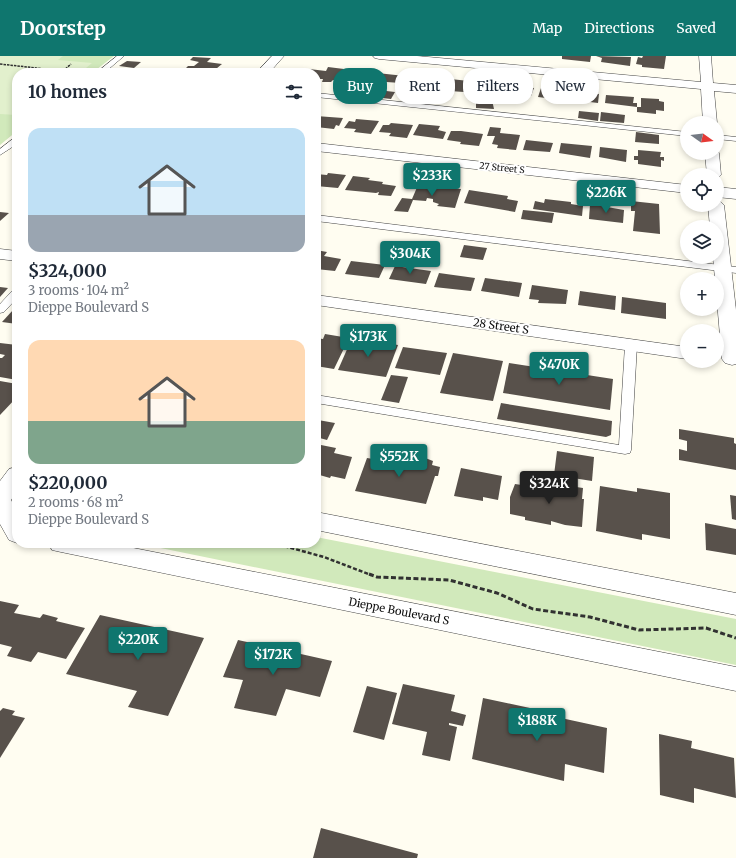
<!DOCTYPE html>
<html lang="en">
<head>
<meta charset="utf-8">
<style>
  body { margin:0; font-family:Merriweather,serif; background:#f2f2f3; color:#1f2937; height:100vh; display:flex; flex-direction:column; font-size:15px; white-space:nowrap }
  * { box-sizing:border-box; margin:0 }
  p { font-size:13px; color:#747a83 }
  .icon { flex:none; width:22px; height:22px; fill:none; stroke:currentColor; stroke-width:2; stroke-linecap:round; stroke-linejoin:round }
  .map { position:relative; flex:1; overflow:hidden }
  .side { position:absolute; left:12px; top:12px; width:309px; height:480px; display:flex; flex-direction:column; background:#fff; border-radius:16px; box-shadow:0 2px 6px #0003 }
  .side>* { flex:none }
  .top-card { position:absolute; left:333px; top:12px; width:343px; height:36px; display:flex; gap:8px }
  .needle { width:26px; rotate:104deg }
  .buttons { position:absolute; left:680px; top:60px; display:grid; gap:8px }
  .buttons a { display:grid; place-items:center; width:44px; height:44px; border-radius:50%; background:#fff; box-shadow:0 2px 6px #0003; font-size:20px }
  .price { position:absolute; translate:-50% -34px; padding:0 9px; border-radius:4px; background:#0f766e; color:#fff; font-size:13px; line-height:26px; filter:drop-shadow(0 1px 2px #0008) }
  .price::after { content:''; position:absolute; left:50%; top:24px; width:12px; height:9px; margin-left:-6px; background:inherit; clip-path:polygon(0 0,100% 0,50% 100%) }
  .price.on { background:#222; color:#fff }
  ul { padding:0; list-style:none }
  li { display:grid; align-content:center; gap:8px; height:212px; padding:0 16px }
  li span { display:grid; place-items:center; height:124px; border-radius:12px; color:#555 }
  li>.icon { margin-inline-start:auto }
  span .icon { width:72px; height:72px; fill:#fffc; stroke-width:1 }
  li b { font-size:17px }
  h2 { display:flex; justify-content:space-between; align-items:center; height:48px; padding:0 16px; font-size:17px }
  .pill { padding:0 14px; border-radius:16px; background:#fff; box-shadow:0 2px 6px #0003; font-size:14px; line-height:36px }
  .pill.on { background:#0f766e; color:#fff }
  header { display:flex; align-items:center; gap:24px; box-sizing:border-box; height:56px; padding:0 20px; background:#0f766e; color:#fff }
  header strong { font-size:19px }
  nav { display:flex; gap:22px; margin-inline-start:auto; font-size:14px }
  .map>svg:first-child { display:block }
  .green { fill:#d1e9bb }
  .pitch { fill:#e2f0cd }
  .building { fill:#58514b }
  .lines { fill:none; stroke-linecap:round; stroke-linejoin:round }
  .lane-casing { stroke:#424242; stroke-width:1 }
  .street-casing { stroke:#424242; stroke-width:1 }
  .path-far2 { stroke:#313131; stroke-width:1.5; stroke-dasharray:2.5 1; stroke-linecap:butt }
  .path-far1 { stroke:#313131; stroke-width:2.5; stroke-dasharray:4 2; stroke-linecap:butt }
  .path { stroke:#313131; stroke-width:3; stroke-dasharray:5 2.5; stroke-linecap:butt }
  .lane { fill:#fff; fill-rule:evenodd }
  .street { fill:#fff; fill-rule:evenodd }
  .labels { text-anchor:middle; stroke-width:4; stroke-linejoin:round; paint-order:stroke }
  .far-street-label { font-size:9px; fill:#0f0f0f; stroke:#fff }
  .street-label { font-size:11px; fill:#0f0f0f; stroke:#fff }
</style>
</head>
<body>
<header>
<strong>Doorstep</strong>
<nav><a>Map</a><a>Directions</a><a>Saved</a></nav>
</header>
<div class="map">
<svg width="736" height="802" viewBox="0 0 736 802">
  <rect width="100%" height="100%" fill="#fffdf1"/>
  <g class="green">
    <path d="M0 0H114L92 17H17V75L0 89Z"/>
    <path d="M316 481 736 563V609L136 487H316Z"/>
  </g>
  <path class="pitch" d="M0 0H63L58 4 92 7 80 17H17V59L0 58Z"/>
  <g class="building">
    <path d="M562 0H591L590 6 562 3Z"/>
    <path d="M596 0 631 1 630 10 601 6 602 2Z"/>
    <path d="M643 0H666L664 13 642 11V9L636 8 638 1 642 2Z"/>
    <path d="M193 1 211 2 207 6 222 8 211 17 182 16 188 10H194L199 6 190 4Z"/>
    <path d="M127 5 141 6 134 12 119 10Z"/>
    <path d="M328 11 344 13 335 24H333L331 26H322L323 23H317L316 24V17H306L309 13 326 15Z"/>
    <path d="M346 14 359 15 374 16 369 24 341 21Z"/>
    <path d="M377 17 405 20 401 27 372 25Z"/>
    <path d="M410 19 437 22 433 31 405 28Z"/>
    <path d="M441 22 469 25 464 36 435 34Z"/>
    <path d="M475 26 491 27 499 29 495 37 471 35Z"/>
    <path d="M514 29 534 32 531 40 503 37 506 30Z"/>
    <path d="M541 32 564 35 562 44 538 41Z"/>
    <path d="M369 33 395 36 391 43 365 40Z"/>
    <path d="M576 35 599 38 598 47 574 44Z"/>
    <path d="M606 39 634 41 633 47H637V51L605 47Z"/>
    <path d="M641 42 659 43V45L664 46V55L656 54V58L637 56V51H641Z"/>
    <path d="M476 43 492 44 494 53 476 52Z"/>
    <path d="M579 55 599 57 598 65 578 62Z"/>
    <path d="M601 56 625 59 624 67 600 65Z"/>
    <path d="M316 60 343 62 339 70 336 69 334 73 316 71Z"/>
    <path d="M356 63 379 65 371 78 354 76 356 73 344 72 349 65 355 66Z"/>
    <path d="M391 67 413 69 407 82 389 80 391 77 379 76 383 69H389Z"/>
    <path d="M419 68 440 70 438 74 446 76 443 83 413 79Z"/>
    <path d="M490 71 501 72 500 77 520 79 516 94 497 92 498 89 492 88 495 80H487Z"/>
    <path d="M451 75H461L483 78 479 90 460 88 461 86 447 84Z"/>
    <path d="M636 76 659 79V88L635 86Z"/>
    <path d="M526 84 553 87 550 96 523 94Z"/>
    <path d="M561 87 592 90 590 102 559 97Z"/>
    <path d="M600 91 627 94 626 106 599 101Z"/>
    <path d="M638 94 661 96 660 101H664V105L661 104V111L638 108V104H634V100H638Z"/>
    <path d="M328 117 346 119 338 132 316 130V118L327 119Z"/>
    <path d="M353 120 370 122 368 124 383 126 382 128 396 130 391 140 378 139 379 136 376 137 345 134Z"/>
    <path d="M418 129 461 133 455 152 437 150 439 148 433 146V143L427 142 426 145 413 144 408 156 394 155 402 142 412 143Z"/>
    <path d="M469 134 508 140 507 143 518 145 515 156 464 147Z"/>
    <path d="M545 143 571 146V148L583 150 582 160 533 153 535 145 544 147Z"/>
    <path d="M631 145 659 148 660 178 633 175 635 155H631Z"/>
    <path d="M590 148 624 154 623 167 589 163Z"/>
    <path d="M523 154 554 157 552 167 521 163Z"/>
    <path d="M0 156 9 157 0 165Z"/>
    <path d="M464 189 487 192 483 204 460 201Z"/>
    <path d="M316 194 327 196 324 200 341 203 335 215 316 213Z"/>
    <path d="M351 205 385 209 379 222 345 218Z"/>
    <path d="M395 210 431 215 426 228 389 223Z"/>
    <path d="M439 217 475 222 471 235 434 231Z"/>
    <path d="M485 222 522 227 519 241 481 235Z"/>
    <path d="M532 229 568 234 566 248 538 247 539 244 529 243Z"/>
    <path d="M0 231 8 232 0 241Z"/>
    <path d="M580 235 616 240 615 254 578 249Z"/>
    <path d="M622 241 666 247V263L621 257Z"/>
    <path d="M13 254 17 255V268L2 266Z"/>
    <path d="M325 278 349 282 334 313 316 310V282L323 283Z"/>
    <path d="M352 282 398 289 386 321 338 314Z"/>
    <path d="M0 287 17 289V324L0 321V302H2L5 299 0 298Z"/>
    <path d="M403 291 447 297 440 319 395 312Z"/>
    <path d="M453 297 503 305 493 345 440 337Z"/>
    <path d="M509 307 613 323 610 354 503 337Z"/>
    <path d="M391 319 408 321 399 347 381 344Z"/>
    <path d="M0 325 17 328V341L0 359Z"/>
    <path d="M501 347 612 365 611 379 606 381 497 363Z"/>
    <path d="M318 364 335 367 327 384 316 381V368Z"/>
    <path d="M679 373 734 382V387L736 388V414L679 404V393L687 395V385L679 383Z"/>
    <path d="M316 388 336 392 334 397 352 401 345 423 331 420 330 422 316 418Z"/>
    <path d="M407 395 433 405 432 409 440 411 438 420H435L426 448 355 435 367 402 403 408Z"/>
    <path d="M557 395 594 401 592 425 554 419Z"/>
    <path d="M461 412 502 420 498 444 483 441V445L454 440Z"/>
    <path d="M515 428 555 434 556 428 583 432 582 443H584L582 471 565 469 551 465V469L525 464V461L510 458V441Z"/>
    <path d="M600 430 637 436V432L670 437V483L642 478V484L596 475Z"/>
    <path d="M730 439 736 440V464L732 463Z"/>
    <path d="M705 467 736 473V499L706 494Z"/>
    <path d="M0 545 19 549 14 557 40 562 43 558 58 562 56 565 85 572 66 603 38 596 31 606 7 600 12 591 0 588Z"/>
    <path d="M100 559 204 582 168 660 128 651 137 635 66 618Z"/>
    <path d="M238 584 332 605 320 641 286 633 276 660 234 652 243 624 223 621Z"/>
    <path d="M403 628 455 639 451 655 466 659 463 670 449 667V669L457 671 450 705 422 699 427 676 392 668Z"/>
    <path d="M367 630 397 637 384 684 353 676Z"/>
    <path d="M483 642 530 652 529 660 560 667 561 662 607 672 604 717 565 708 564 725 472 703Z"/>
    <path d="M3 652 15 655 12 659 25 662 0 702V655Z"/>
    <path d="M659 678 692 685 691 692 734 702 736 742 694 732V747L660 739Z"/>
    <path d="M321 772 418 798 417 802H313Z"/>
  </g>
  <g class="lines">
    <defs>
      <g id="lane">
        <path d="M117 0H124L104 17H96Z"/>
        <path d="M316 37 687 76V80L316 41Z"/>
        <path d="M717 79 736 81V85L717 83Z"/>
        <path d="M14 82H17V88L0 99V93Z"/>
        <path d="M316 159 736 211V217L316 165Z"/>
        <path d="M17 233V242L4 256 0 257V248L13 234Z"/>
        <path d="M631 286 635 287 637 289 631 394 630 397 625 398 316 347V339L619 389 625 289 627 287Z"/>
      </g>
      <g id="street">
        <path d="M272 0H284L269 17H256Z"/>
        <path d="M373 0H417L701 26 699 0H711L713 27 736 29V37L714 35 717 67H703L701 33 379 3 375 2Z"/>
        <path d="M316 87 687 129V137L316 95Z"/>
        <path d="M717 94 719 97 721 119 717 123V119H707L705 97H717Z"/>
        <path d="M717 131 736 133V143L717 141Z"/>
        <path d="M717 145 721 146 724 149 736 254V308L732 309 725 307 722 303 717 245V223H715L713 201H717V171H710L708 149H717Z"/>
        <path d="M0 193 17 195V205L0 203Z"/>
        <path d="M316 239 687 291V303L316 249Z"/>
        <path d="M17 411V435L11 444 17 455V487L9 484 0 468V425L9 413Z"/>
        <path d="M316 456 736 537V559L316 474Z"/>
        <path d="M49 487H108L736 611V635L61 496 52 494Z"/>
      </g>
    </defs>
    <use href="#lane" class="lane-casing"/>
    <use href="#street" class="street-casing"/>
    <path class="path-far2" d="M0 8 63 15 71 8"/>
    <path class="path-far1" d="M273 487 324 501 371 519"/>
    <path class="path" d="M369 518 377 521 449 524 497 537 533 553 590 561 639 574 706 572 736 582"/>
    <use href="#lane" class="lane"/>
    <use href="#street" class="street"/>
  </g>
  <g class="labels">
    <g class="far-street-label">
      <text transform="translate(502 112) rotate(6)" y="3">27 Street S</text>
    </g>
    <g class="street-label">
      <text transform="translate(501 270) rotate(8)" y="4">28 Street S</text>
      <text transform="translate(399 555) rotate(11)" y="4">Dieppe Boulevard S</text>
    </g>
  </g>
</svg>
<div class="buttons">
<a><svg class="needle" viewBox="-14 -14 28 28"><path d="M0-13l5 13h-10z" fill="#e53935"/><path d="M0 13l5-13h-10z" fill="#747a83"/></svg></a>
<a><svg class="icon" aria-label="locate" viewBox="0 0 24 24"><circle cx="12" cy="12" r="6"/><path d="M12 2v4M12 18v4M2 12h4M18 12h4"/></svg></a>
<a><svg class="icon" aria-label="layers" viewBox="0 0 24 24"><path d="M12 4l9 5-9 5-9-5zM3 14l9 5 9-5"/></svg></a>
<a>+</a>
<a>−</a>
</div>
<b class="price" style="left:432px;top:141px">$233K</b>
<b class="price" style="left:606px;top:158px">$226K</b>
<b class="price" style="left:410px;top:219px">$304K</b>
<b class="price" style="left:368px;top:302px">$173K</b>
<b class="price" style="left:559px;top:330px">$470K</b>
<b class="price" style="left:399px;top:422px">$552K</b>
<b class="price on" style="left:549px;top:449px">$324K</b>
<b class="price" style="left:138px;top:605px">$220K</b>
<b class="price" style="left:273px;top:620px">$172K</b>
<b class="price" style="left:537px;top:686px">$188K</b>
<div class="top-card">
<a class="pill on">Buy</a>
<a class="pill">Rent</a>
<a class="pill">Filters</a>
<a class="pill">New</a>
</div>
<section class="side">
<h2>10 homes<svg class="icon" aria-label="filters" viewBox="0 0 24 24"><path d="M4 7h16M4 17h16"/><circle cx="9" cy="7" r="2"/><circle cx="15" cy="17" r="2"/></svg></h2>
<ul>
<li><span style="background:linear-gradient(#bfe0f5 70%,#9aa5b1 0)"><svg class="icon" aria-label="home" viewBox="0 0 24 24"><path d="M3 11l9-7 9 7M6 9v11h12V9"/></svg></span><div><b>$324,000</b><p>3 rooms · 104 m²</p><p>Dieppe Boulevard S</p></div></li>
<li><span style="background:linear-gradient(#ffd9b3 65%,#7fa58c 0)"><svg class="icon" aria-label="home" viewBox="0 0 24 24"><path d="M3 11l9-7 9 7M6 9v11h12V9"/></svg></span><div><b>$220,000</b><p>2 rooms · 68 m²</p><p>Dieppe Boulevard S</p></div></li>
</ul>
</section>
</div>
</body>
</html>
